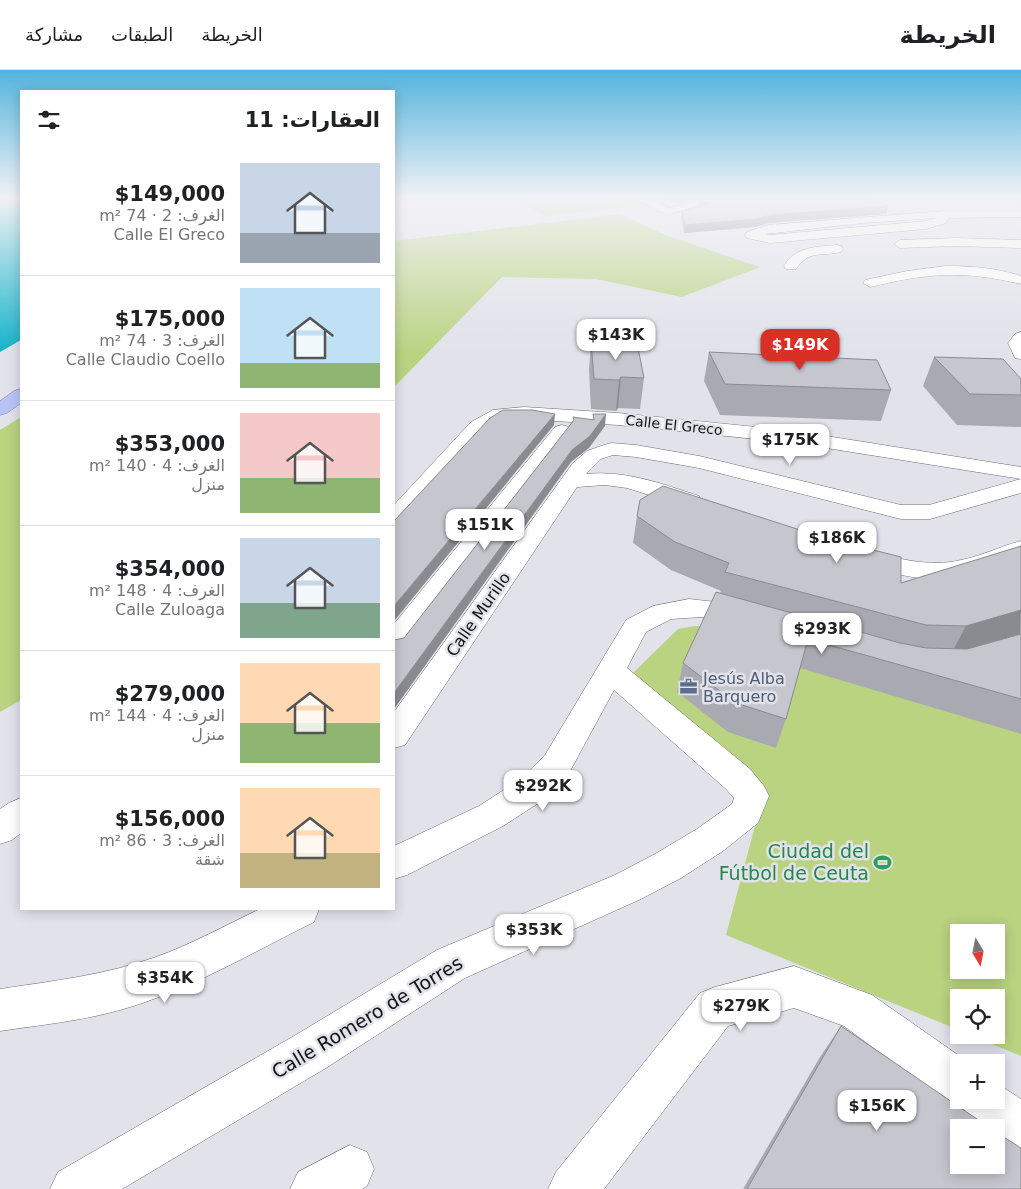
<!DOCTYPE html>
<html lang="ar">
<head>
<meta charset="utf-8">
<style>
  body { margin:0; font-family:"DejaVu Sans",Cairo,sans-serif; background:#f6f6f6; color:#202124; direction:rtl; height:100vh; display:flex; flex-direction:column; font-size:19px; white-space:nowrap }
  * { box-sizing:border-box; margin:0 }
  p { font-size:16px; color:#757577 }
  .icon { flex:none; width:28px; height:28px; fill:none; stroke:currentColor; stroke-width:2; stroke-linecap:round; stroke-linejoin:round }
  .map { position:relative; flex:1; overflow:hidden; direction:ltr }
  .sheet { position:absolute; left:20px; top:20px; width:375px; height:820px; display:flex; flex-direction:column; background:#fff; border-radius:0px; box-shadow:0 2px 12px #0003; direction:rtl }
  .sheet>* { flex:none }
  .needle { width:32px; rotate:170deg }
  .fabs { position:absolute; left:950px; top:854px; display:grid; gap:10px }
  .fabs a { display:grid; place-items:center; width:55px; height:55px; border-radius:0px; background:#fff; box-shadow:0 2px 12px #0003; font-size:25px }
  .price { position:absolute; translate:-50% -42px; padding:0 11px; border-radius:10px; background:#fff; color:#222; font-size:16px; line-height:32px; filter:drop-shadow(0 1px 2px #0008) }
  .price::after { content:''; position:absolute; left:50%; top:30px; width:15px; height:11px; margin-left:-8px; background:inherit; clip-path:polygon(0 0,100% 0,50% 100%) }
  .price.selected { background:#d93025; color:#fff }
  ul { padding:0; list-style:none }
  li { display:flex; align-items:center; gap:15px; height:125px; padding:0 15px }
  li+li { border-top:1px solid #e0e0e0 }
  li span { display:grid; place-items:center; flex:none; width:140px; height:100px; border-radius:0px; color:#555 }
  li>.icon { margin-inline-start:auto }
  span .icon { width:60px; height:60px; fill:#fffc; stroke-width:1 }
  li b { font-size:21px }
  h2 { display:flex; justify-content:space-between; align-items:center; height:60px; padding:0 15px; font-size:21px }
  header { display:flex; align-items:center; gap:30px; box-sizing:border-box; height:70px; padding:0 25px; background:#fff; border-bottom:1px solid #e0e0e0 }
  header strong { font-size:24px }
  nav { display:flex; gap:28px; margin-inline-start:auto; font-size:18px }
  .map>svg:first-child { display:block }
  .green { fill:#b9d381; fill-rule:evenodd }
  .water { fill:#13b2ca }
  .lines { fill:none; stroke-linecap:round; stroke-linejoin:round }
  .minor-casing { stroke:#6c6d74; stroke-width:1 }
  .highway-casing { stroke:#7e85a7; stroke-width:1 }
  .minor { fill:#fff; fill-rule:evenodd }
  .highway { fill:#b8c4f6; fill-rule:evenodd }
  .wall { fill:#a9aab1 }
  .shaded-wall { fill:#8a8b90 }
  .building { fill:#c5c6ce; stroke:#8a8b90 }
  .labels { text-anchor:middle; stroke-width:5; stroke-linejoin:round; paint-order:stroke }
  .far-street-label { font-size:14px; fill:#111114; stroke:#e1e2ea }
  .street-label { font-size:16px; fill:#111114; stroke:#e1e2ea }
  .service-label { font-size:16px; fill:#4e5e75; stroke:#e1e2ea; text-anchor:start }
  .near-leisure-label { font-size:19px; fill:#27864d; stroke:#e1e2ea; text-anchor:end }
  .near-street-label { font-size:19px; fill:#111114; stroke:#e1e2ea }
</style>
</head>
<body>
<header>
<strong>الخريطة</strong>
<nav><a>الخريطة</a><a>الطبقات</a><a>مشاركة</a></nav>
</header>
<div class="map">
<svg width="1021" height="1119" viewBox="0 0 1021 1119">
  <rect width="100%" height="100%" fill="#e1e2ea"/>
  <g class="green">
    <path d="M562 128H630L643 134 545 146 521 132Z"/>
    <path d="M620 144 665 165 760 197 682 227 596 209 502 207 394 317V171Z"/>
    <path d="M21 347V630L0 642V360Z"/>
    <path d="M695 556H714L1021 595V986L970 965H996V928H959V960L726 865 764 722 629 607 678 559ZM959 862H996V900H959Z"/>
  </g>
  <path class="water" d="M0 128H21V270L0 282Z"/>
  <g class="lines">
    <defs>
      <g id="minor">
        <path d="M634 128H647L669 138 706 128H722L721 130 669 144 660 142Z"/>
        <path d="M944 141H1021V147L949 148 946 153 926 159 770 173 747 168 745 165 747 162 768 155ZM937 148 926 151 770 165 765 164 863 153Z"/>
        <path d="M957 168 1021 170V178L957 176 900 178 894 174 900 170Z"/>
        <path d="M837 175 841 176 843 179 841 182C822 187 809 179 796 199H786L784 196C796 176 816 177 837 175Z"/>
        <path d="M946 196C972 196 996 198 1021 206V214C963 200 927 203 870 217L863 213 865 210 907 201Z"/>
        <path d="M1021 262V289L1015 288 1008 273 1015 264Z"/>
        <path d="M524 337 618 343 795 361 1021 397V423L930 449H901L699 398 636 387 613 385 601 389 586 404C626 400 662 414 699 426L702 431 699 436 691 438 627 418 605 415 577 417 405 675 394 678V642L573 393 587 381 604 375 611 373 636 375 699 386 901 435H929L1021 409 795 373 618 355 524 349 503 350 485 360 402 454 394 456V435L471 352 493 340Z"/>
        <path d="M562 355 569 357 572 361 569 365 404 580 394 582V554L555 357Z"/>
        <path d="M1021 471V486C995 496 968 508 939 509 911 510 883 500 856 492L853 487 856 482 865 480C897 488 928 498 961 490 982 486 1001 476 1021 471Z"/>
        <path d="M689 529 716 532 754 542 758 548 754 554 744 557 702 547 671 549 646 562 627 598 750 699 764 716 769 726 758 753 723 781 681 808 641 829 465 908 326 998 122 1119H50L58 1102 294 966 437 880 615 805 655 784 697 759 732 734 734 728 726 719 614 620 569 703 548 727 503 756 407 805 394 809V776L479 736 524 707 545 685 626 550 653 536Z"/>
        <path d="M21 728V763L12 770 0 774V739L9 733Z"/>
        <path d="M260 839H319L314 852C251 883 188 921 120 940 81 951 40 955 0 961V919C53 911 106 905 156 887 192 874 226 855 260 839Z"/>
        <path d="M794 896 872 925 968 992H959V1030H996V1013L1021 1029V1080L1004 1074 996 1068V1058C977 1058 969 1052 962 1034L959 1036 943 1029 844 956 794 938 728 956 604 1119H548L556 1102 700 923 715 917Z"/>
        <path d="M350 1075 367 1082 374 1099 367 1116 362 1119H290L298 1102Z"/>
      </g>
      <g id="highway">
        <path d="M394 128H409L408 130 394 134Z"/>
        <path d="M21 319V333L7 343 0 345V331L14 321Z"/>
      </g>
    </defs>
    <use href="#minor" class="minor-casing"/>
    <use href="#highway" class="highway-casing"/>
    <use href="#minor" class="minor"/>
    <use href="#highway" class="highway"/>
  </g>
  <g class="wall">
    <path d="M657 128H701L679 133Z"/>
    <path d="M699 130 888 136 886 144 768 153 756 157 684 163 681 149 682 141 698 136Z"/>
    <path d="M591 271 644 308 640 339 618 338 616 341 591 339 589 300Z"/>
    <path d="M709 282 891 320 881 351 720 345 704 311Z"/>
    <path d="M934 287 1021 309V357L957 355 923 316Z"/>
    <path d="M637 446 901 513 1021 476V664L800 598 786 649 776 678 728 662 677 622 683 593 721 521 671 500 633 473Z"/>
    <path d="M841 956 1021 1119H743L820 987Z"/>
  </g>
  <g class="shaded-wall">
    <path d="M680 128H701L679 133Z"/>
    <path d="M888 136 886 144 768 153 756 157 684 163 685 155 770 145Z"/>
    <path d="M621 307 618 338 616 341 619 310Z"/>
    <path d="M555 344 554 355 394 551V536Z"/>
    <path d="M606 344 605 356 589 378 571 392 394 639V623L572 380Z"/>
    <path d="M1021 540 1020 564 951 584 966 556Z"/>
  </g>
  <g class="building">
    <path d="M709 128H868L888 136 770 145 757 149 685 155 682 141 709 133 699 130Z"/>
    <path d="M591 271 637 273 644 308 621 307 619 310 594 309Z"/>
    <path d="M709 282 877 290 891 320 725 314Z"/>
    <path d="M934 287 1003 289 1021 309V325L970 324Z"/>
    <path d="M503 340H532L555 344 394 536V451L490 348Z"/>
    <path d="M593 344H606L590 366 572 380 394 623V570L404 568 574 350 573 347 594 350Z"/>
    <path d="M663 416 822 467 901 487V513L1021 476V540L966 556 926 555 725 502 729 493 675 472 637 446 640 430Z"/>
    <path d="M716 522 900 573 926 578 967 579 1021 564V629L808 569 786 649 736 633 683 593Z"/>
    <path d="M841 956 990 1058H959V1095H996V1062L1021 1078V1119H747Z"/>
  </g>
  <linearGradient id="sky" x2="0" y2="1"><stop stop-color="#53b3dc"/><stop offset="0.45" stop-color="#f2f2f6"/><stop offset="1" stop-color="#f2f2f6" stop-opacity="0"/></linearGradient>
  <rect width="1021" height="284" fill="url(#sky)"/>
  <defs>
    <symbol id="office-bare" viewBox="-9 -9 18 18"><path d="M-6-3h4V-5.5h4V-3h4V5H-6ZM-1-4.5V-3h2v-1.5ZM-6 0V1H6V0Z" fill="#5c6f8a" stroke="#e1e2ea" stroke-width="2.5" paint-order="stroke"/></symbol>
    <symbol id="stadium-bare" viewBox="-9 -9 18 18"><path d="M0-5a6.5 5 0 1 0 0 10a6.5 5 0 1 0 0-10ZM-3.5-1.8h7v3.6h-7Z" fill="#2e9e5b" stroke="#e1e2ea" stroke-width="2.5" paint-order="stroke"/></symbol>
  </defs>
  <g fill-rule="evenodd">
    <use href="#office-bare" x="676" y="604" width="25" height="25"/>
    <use href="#stadium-bare" x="870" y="780" width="25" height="25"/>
  </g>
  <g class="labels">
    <g class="far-street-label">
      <text transform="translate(674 355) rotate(6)" y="5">Calle El Greco</text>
    </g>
    <g class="street-label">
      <text transform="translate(478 544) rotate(-55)" y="6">Calle Murillo</text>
    </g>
    <g class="service-label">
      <text x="703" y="614">Jesús Alba<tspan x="703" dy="18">Barquero</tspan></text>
    </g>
    <g class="near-leisure-label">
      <text x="869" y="788">Ciudad del<tspan x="869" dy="22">Fútbol de Ceuta</tspan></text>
    </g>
    <g class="near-street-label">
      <text transform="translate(367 947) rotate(-31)" y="7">Calle Romero de Torres</text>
    </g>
  </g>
</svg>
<div class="fabs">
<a><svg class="needle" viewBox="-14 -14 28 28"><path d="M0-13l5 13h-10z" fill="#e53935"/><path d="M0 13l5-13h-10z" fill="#757577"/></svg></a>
<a><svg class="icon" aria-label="locate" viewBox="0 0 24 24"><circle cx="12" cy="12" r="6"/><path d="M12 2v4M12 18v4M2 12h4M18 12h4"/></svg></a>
<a>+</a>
<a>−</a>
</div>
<b class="price" style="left:616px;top:291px">$143K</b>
<b class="price selected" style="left:800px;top:301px">$149K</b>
<b class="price" style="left:790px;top:396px">$175K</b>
<b class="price" style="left:485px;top:481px">$151K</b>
<b class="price" style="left:837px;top:494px">$186K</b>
<b class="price" style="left:822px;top:585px">$293K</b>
<b class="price" style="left:543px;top:742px">$292K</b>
<b class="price" style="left:534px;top:886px">$353K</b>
<b class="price" style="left:165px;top:934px">$354K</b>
<b class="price" style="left:741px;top:962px">$279K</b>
<b class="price" style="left:877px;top:1062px">$156K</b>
<section class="sheet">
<h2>العقارات: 11<svg class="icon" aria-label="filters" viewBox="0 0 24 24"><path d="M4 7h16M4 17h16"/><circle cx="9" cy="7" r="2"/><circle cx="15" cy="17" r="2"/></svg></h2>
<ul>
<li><span style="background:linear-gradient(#c9d6e8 70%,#9aa5b1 0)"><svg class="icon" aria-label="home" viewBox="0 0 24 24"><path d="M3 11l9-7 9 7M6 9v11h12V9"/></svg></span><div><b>$149,000</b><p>الغرف: 2 · 74 m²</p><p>Calle El Greco</p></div></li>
<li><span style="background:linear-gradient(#bfe0f5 75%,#8fb573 0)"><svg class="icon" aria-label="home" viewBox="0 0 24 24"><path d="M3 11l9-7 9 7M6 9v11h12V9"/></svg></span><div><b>$175,000</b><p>الغرف: 3 · 74 m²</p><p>Calle Claudio Coello</p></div></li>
<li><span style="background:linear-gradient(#f6c9c9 65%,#8fb573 0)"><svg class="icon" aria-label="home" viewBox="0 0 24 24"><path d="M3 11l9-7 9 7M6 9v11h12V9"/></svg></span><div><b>$353,000</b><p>الغرف: 4 · 140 m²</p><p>منزل</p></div></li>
<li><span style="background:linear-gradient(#c9d6e8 65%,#7fa58c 0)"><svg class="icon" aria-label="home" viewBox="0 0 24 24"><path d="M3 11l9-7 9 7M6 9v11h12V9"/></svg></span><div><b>$354,000</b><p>الغرف: 4 · 148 m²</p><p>Calle Zuloaga</p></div></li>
<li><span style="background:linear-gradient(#ffd9b3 60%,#8fb573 0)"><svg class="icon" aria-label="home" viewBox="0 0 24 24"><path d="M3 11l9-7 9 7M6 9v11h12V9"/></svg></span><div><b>$279,000</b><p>الغرف: 4 · 144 m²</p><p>منزل</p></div></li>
<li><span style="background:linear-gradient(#ffd9b3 65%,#c2b280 0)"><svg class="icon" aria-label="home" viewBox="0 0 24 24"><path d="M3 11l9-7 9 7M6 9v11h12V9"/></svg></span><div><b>$156,000</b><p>الغرف: 3 · 86 m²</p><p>شقة</p></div></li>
</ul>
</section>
</div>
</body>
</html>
